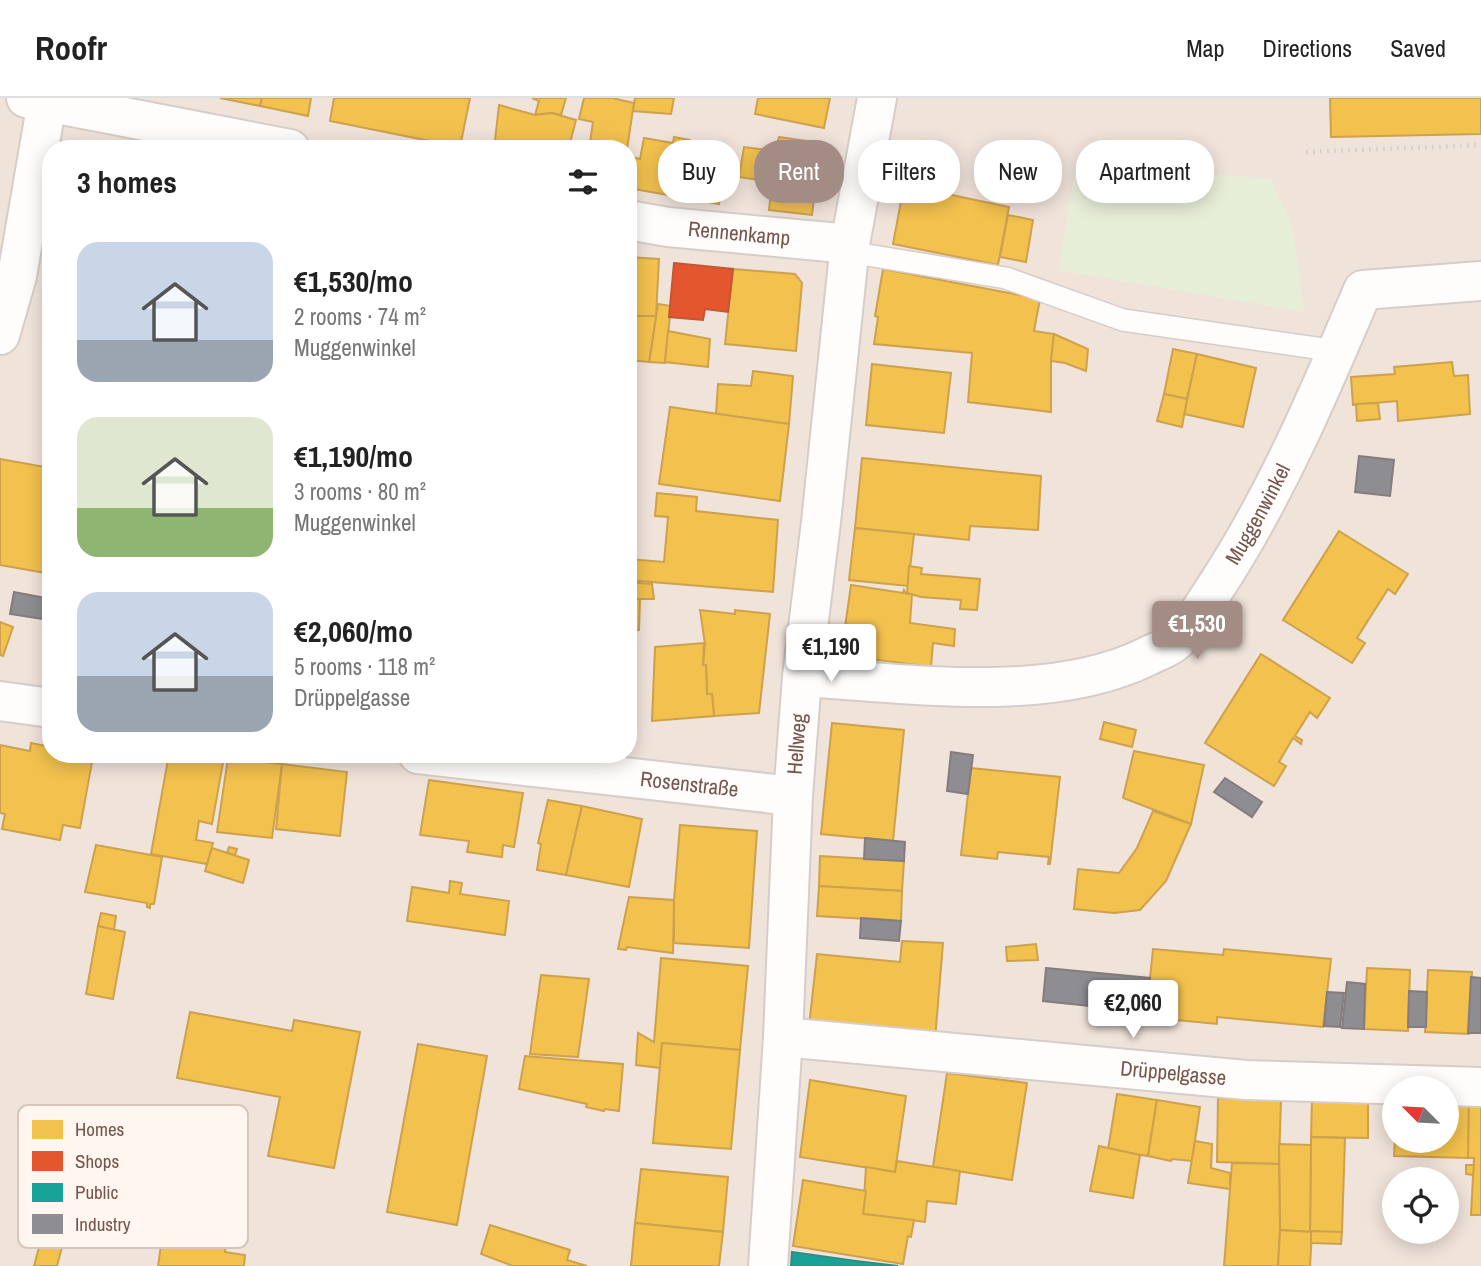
<!DOCTYPE html>
<html lang="en">
<head>
<meta charset="utf-8">
<style>
  body { margin:0; font-family:"Archivo Narrow",sans-serif; background:#f6f6f6; color:#222; height:100vh; display:flex; flex-direction:column; font-size:26px; white-space:nowrap }
  * { box-sizing:border-box; margin:0 }
  p { font-size:23px; color:#767676 }
  .icon { flex:none; width:38px; height:38px; fill:none; stroke:currentColor; stroke-width:2; stroke-linecap:round; stroke-linejoin:round }
  .map { position:relative; flex:1; overflow:hidden }
  .drawer { position:absolute; left:42px; top:42px; width:595px; height:623px; display:flex; flex-direction:column; background:#fff; border-radius:28px; box-shadow:0 4px 18px #0003 }
  .drawer>* { flex:none }
  .banner { position:absolute; left:658px; top:42px; width:665px; height:63px; display:flex; gap:14px }
  .needle { width:46px; rotate:294deg }
  .buttons { position:absolute; left:1382px; top:978px; display:grid; gap:14px }
  .buttons a { display:grid; place-items:center; width:77px; height:77px; border-radius:50%; background:#fff; box-shadow:0 4px 18px #0003; font-size:35px }
  .price { position:absolute; translate:-50% -60px; padding:0 16px; border-radius:7px; background:#fff; color:#222; font-size:23px; line-height:46px; filter:drop-shadow(0 2px 4px #0008) }
  .price::after { content:''; position:absolute; left:50%; top:42px; width:21px; height:16px; margin-left:-10px; background:inherit; clip-path:polygon(0 0,100% 0,50% 100%) }
  .price.current { background:#a38c84; color:#fff }
  ul { padding:0; list-style:none }
  li { display:flex; align-items:center; gap:21px; height:175px; padding:0 35px }
  li span { display:grid; place-items:center; flex:none; width:196px; height:140px; border-radius:21px; color:#555 }
  li>.icon { margin-inline-start:auto }
  span .icon { width:84px; height:84px; fill:#fffc; stroke-width:1 }
  li b { font-size:30px }
  h2 { display:flex; justify-content:space-between; align-items:center; height:84px; padding:0 35px; font-size:30px }
  .tag { padding:0 24px; border-radius:28px; background:#fff; box-shadow:0 4px 18px #0003; font-size:24px; line-height:63px }
  .tag.current { background:#a38c84; color:#fff }
  header { display:flex; align-items:center; gap:42px; box-sizing:border-box; height:98px; padding:0 35px; background:#fff; border-bottom:2px solid #e0e0e0 }
  header strong { font-size:33px }
  nav { display:flex; gap:38px; margin-inline-start:auto; font-size:24px }
  .map>svg:first-child { display:block }
  .residential { fill:#f0e3da; fill-rule:evenodd }
  .green { fill:#e7eed8 }
  .homes { fill:#f2c14e; stroke:#cda14d; stroke-width:2 }
  .shops { fill:#e4572e; stroke:#c35637; stroke-width:2 }
  .public { fill:#17a398; stroke:#348c81; stroke-width:2 }
  .industry { fill:#8d8d92; stroke:#867c7d; stroke-width:2 }
  .lines { fill:none; stroke-linecap:round; stroke-linejoin:round }
  .lane-casing { stroke:#d6cdc8; stroke-width:24 }
  .street-casing { stroke:#d6cdc8; stroke-width:42 }
  .path { stroke:#dad1cf; stroke-width:4.5; stroke-dasharray:2 5; stroke-linecap:butt }
  .lane { stroke:#fefdfc; stroke-width:21 }
  .street { stroke:#fefdfc; stroke-width:38 }
  .labels { text-anchor:middle; stroke-width:7; stroke-linejoin:round; paint-order:stroke }
  .street-label { font-size:21px; fill:#76554c; stroke:#fff6ef }
  .key { fill:#fff6ef; stroke:#d6c6be; stroke-width:2 }
  .key-label { font-size:19px; fill:#76554c }
</style>
</head>
<body>
<header>
<strong>Roofr</strong>
<nav><a>Map</a><a>Directions</a><a>Saved</a></nav>
</header>
<div class="map">
<svg width="1481" height="1168" viewBox="0 0 1481 1168">
  <rect width="100%" height="100%" fill="#f7f2ec"/>
  <path class="residential" d="M0 0H1481V1168H0ZM51 51H628V656H51ZM1395 990H1447V1043H1395ZM1395 1082H1447V1134H1395Z"/>
  <path class="green" d="M1076 64 1162 74 1270 80 1293 130 1304 214 1059 172Z"/>
  <g class="homes">
    <path d="M220 0H262L260 8Z"/>
    <path d="M262 0H311L308 18 260 8Z"/>
    <path d="M334 0H470L460 49 330 23Z"/>
    <path d="M532 0H566L561 17 552 15 535 17 539 3Z"/>
    <path d="M584 0H612L634 5 627 51H589L593 24 579 21Z"/>
    <path d="M635 0H674L671 16 633 13Z"/>
    <path d="M758 0H830L824 30 755 16Z"/>
    <path d="M1330 0H1481V36L1331 39Z"/>
    <path d="M499 7 535 17 552 15 576 22 570 45 586 47 585 51H494Z"/>
    <path d="M674 39 690 42 689 48 727 54 719 106 628 90 629 58 640 61 644 40 673 45Z"/>
    <path d="M779 39 821 45 812 117 769 112 772 84 739 79 744 49 775 53Z"/>
    <path d="M904 87 1009 109 998 167 893 146Z"/>
    <path d="M1008 117 1033 122 1026 164 1000 159Z"/>
    <path d="M628 159 659 161 656 218H628Z"/>
    <path d="M733 171 795 176 802 185 796 253 725 246Z"/>
    <path d="M883 171 1040 201 1034 233 1054 236 1051 263V314L968 304 972 255 874 246 878 219 875 218Z"/>
    <path d="M658 206 671 208 665 265 649 264Z"/>
    <path d="M628 218H656L649 264 628 262Z"/>
    <path d="M668 233 710 241 708 269 665 264Z"/>
    <path d="M1054 236 1088 251 1086 273 1065 265 1051 263Z"/>
    <path d="M1173 251 1197 256 1187 301 1164 296Z"/>
    <path d="M1197 256 1256 270 1243 329 1184 316Z"/>
    <path d="M1452 264 1454 278 1468 277 1470 316 1398 323 1397 303 1353 307 1351 279 1395 276 1394 269Z"/>
    <path d="M872 266 951 275 944 335 866 327Z"/>
    <path d="M753 273 793 278 789 326 716 316 718 286 751 288Z"/>
    <path d="M1164 296 1187 301 1182 329 1157 323Z"/>
    <path d="M1378 305 1380 321 1357 323 1356 306Z"/>
    <path d="M670 309 789 326 780 403 659 386Z"/>
    <path d="M862 360 1041 378 1038 432 970 428 969 442 855 430Z"/>
    <path d="M0 361 51 370V476L0 467Z"/>
    <path d="M657 395 697 399 696 413 778 422 773 494 628 482 629 461 664 464 668 419 655 418Z"/>
    <path d="M855 430 914 436 908 488 849 482Z"/>
    <path d="M1339 433 1408 476 1395 496 1388 491 1357 540 1365 545 1352 565 1283 522Z"/>
    <path d="M909 468 922 470 921 476 980 481 977 512 960 511 961 502 921 499 907 495Z"/>
    <path d="M628 484 652 486 654 501H628Z"/>
    <path d="M851 487 903 495 904 492 906 496H912L910 525 955 531 954 548 933 545 931 569 841 557Z"/>
    <path d="M628 501H640L639 532H628Z"/>
    <path d="M700 512 735 516V512L770 516 759 615 714 618 712 596H707L706 567H703L705 546Z"/>
    <path d="M0 524 13 529 3 558 0 557Z"/>
    <path d="M704 545 703 567H706L707 596H712L714 618 652 623 655 549Z"/>
    <path d="M1261 556 1330 600 1317 620 1310 614 1295 638 1302 642 1301 646 1293 640 1279 664 1286 668 1274 688 1205 645Z"/>
    <path d="M1104 624 1136 632 1132 649 1100 641Z"/>
    <path d="M832 625 904 632 893 743 821 736Z"/>
    <path d="M31 645 51 649V656H63V659L92 664 80 730 63 727 60 742 2 731 5 716 0 715V647L30 653Z"/>
    <path d="M1134 653 1204 667 1191 726 1123 700Z"/>
    <path d="M169 656 224 659 212 726 199 723 196 742 213 745 207 766 151 756Z"/>
    <path d="M228 660 282 666 272 740 217 734Z"/>
    <path d="M282 666 347 674 340 738 276 731Z"/>
    <path d="M971 670 1060 679 1050 766H1048L1049 759 998 754 997 761 961 757Z"/>
    <path d="M429 682 523 695 514 749 503 747 502 759 467 754 469 743 420 737Z"/>
    <path d="M548 702 582 708 566 777 537 772 541 746 538 745Z"/>
    <path d="M582 708 642 721 629 789 566 777Z"/>
    <path d="M1153 713 1191 726 1166 783 1140 812 1114 815 1074 811 1078 771 1119 775 1137 750Z"/>
    <path d="M680 727 757 733 749 850 674 845V802Z"/>
    <path d="M96 747 162 759 154 806H150V810L147 809V805L85 794Z"/>
    <path d="M229 749 237 751 235 757 227 755Z"/>
    <path d="M212 750 249 762 243 785 205 773Z"/>
    <path d="M820 758 904 763 902 793 819 788Z"/>
    <path d="M450 783 462 785 460 796 509 803 505 837 407 823 412 789 449 795Z"/>
    <path d="M819 788 902 793 901 823 817 818Z"/>
    <path d="M629 799 674 802 673 855 627 849 626 852 618 851Z"/>
    <path d="M101 815 116 818 114 832 98 828Z"/>
    <path d="M98 828 125 834 113 901 86 896Z"/>
    <path d="M902 843 943 845 935 942 809 928 817 856 900 864Z"/>
    <path d="M1036 846 1038 862 1007 863 1006 849Z"/>
    <path d="M1153 851 1223 857 1224 851 1331 861 1323 929 1217 919V926L1146 919Z"/>
    <path d="M661 860 748 868 740 952 662 945 660 970 636 967 638 935 654 944Z"/>
    <path d="M1367 870 1410 872 1408 933 1364 931Z"/>
    <path d="M1428 872 1472 874 1469 936 1425 934Z"/>
    <path d="M541 877 589 881 578 959 530 956Z"/>
    <path d="M190 914 292 933 294 922 360 934 334 1070 268 1058 280 999 177 980Z"/>
    <path d="M662 945 740 952 731 1051 653 1045Z"/>
    <path d="M418 946 487 958 457 1127 387 1114Z"/>
    <path d="M525 958 623 966 619 1013 605 1011 604 1013 586 1009 587 1006 519 991Z"/>
    <path d="M947 975 1027 985 1012 1082 933 1069Z"/>
    <path d="M810 982 906 998 895 1074 800 1059Z"/>
    <path d="M1117 996 1157 1002 1148 1058 1108 1052Z"/>
    <path d="M1218 1000 1281 1001 1279 1066 1217 1064Z"/>
    <path d="M1312 1001 1368 1002V1040L1311 1039Z"/>
    <path d="M1157 1002 1200 1009 1192 1063 1172 1061 1171 1063 1148 1058Z"/>
    <path d="M1447 1002 1469 1003 1468 1060 1394 1058 1395 1041 1447 1043Z"/>
    <path d="M1469 1003H1481V1117H1471L1474 1060H1468Z"/>
    <path d="M1311 1039 1345 1040 1342 1134H1310Z"/>
    <path d="M1195 1043 1212 1046 1211 1070 1230 1075V1091L1188 1085Z"/>
    <path d="M1279 1046 1311 1047 1310 1134 1280 1132Z"/>
    <path d="M1099 1048 1140 1057 1133 1100 1090 1093Z"/>
    <path d="M897 1063 960 1073 956 1106 927 1103 925 1124 863 1116 866 1069 895 1074Z"/>
    <path d="M1232 1065 1279 1066 1280 1132 1278 1168H1224Z"/>
    <path d="M1466 1067H1474L1473 1077 1466 1076Z"/>
    <path d="M641 1071 728 1079 723 1134 635 1125Z"/>
    <path d="M803 1082 866 1093 863 1116 914 1122 911 1139 908 1138 903 1166 793 1148Z"/>
    <path d="M170 1085 187 1088 186 1102 231 1107 225 1154 245 1157 244 1168H158Z"/>
    <path d="M635 1125 723 1134 719 1168H631Z"/>
    <path d="M490 1127 570 1152 567 1162 587 1168H513L481 1156Z"/>
    <path d="M1280 1132 1312 1134 1310 1168H1278Z"/>
    <path d="M1311 1133 1342 1134 1341 1146 1311 1145Z"/>
    <path d="M42 1138 63 1145 57 1168H34Z"/>
  </g>
  <path class="shops" d="M674 165 733 171 728 214 705 211 703 222 669 219Z"/>
  <path class="public" d="M792 1154 856 1163 898 1168H791Z"/>
  <g class="industry">
    <path d="M1359 358 1394 362 1390 398 1355 394Z"/>
    <path d="M14 494 51 501 50 522 10 516Z"/>
    <path d="M951 654 973 657 968 696 947 693Z"/>
    <path d="M1225 680 1262 704 1252 719 1214 694Z"/>
    <path d="M865 740 905 744 904 763 864 761Z"/>
    <path d="M861 820 901 823 899 843 860 840Z"/>
    <path d="M1046 870 1150 880 1147 914 1043 903Z"/>
    <path d="M1471 879 1481 880V935H1468Z"/>
    <path d="M1347 884 1365 886 1364 931 1342 930Z"/>
    <path d="M1409 893 1427 894 1426 929H1408Z"/>
    <path d="M1327 894 1344 895 1340 929 1324 928Z"/>
  </g>
  <g class="lines">
    <defs>
      <path id="lane" d="M849 154 1006 180 1123 222 1337 253"/>
      <g id="street">
        <path d="M26 0 290 51"/>
        <path id="s1" d="M628 122 668 129 850 146"/>
        <path d="M0 237 17 178 47 4"/>
        <path id="s2" d="M802 579C908 585 1050 607 1148 558 1156 554 1165 551 1172 546 1189 534 1205 505 1217 487 1277 395 1320 293 1363 192L1481 183"/>
        <path d="M0 603 51 610"/>
        <path id="s3" d="M418 656 793 698"/>
        <path id="s4" d="M783 939 1246 982 1481 989"/>
        <path id="s5" d="M768 1168 783 939 793 698 802 579 821 424 850 146 877 0"/>
      </g>
    </defs>
    <use href="#lane" class="lane-casing"/>
    <use href="#street" class="street-casing"/>
    <path class="path" d="M1306 54 1481 47"/>
    <use href="#lane" class="lane"/>
    <use href="#street" class="street"/>
  </g>
  <g class="labels">
    <g class="street-label">
      <text dy="7" stroke="none"><textPath href="#s1" startOffset="112">Rennenkamp</textPath></text>
      <text dy="7" stroke="none"><textPath href="#s2" startOffset="534">Muggenwinkel</textPath></text>
      <text dy="7" stroke="none"><textPath href="#s5" startOffset="523">Hellweg</textPath></text>
      <text dy="7" stroke="none"><textPath href="#s3" startOffset="273">Rosenstraße</textPath></text>
      <text dy="7" stroke="none"><textPath href="#s4" startOffset="392">Drüppelgasse</textPath></text>
    </g>
  </g>
  <rect x="18" y="1007" width="230" height="143" rx="10" class="key"/>
  <rect x="32" y="1022" width="31" height="19" fill="#f2c14e"/>
  <rect x="32" y="1053" width="31" height="20" fill="#e4572e"/>
  <rect x="32" y="1085" width="31" height="19" fill="#17a398"/>
  <rect x="32" y="1116" width="31" height="20" fill="#8d8d92"/>
  <g class="key-label">
    <text x="75" y="1038">Homes</text>
    <text x="75" y="1070">Shops</text>
    <text x="75" y="1101">Public</text>
    <text x="75" y="1133">Industry</text>
  </g>
</svg>
<div class="buttons">
<a><svg class="needle" viewBox="-14 -14 28 28"><path d="M0-13l5 13h-10z" fill="#e53935"/><path d="M0 13l5-13h-10z" fill="#767676"/></svg></a>
<a><svg class="icon" aria-label="locate" viewBox="0 0 24 24"><circle cx="12" cy="12" r="6"/><path d="M12 2v4M12 18v4M2 12h4M18 12h4"/></svg></a>
</div>
<b class="price current" style="left:1197px;top:563px">€1,530</b>
<b class="price" style="left:831px;top:586px">€1,190</b>
<b class="price" style="left:1133px;top:942px">€2,060</b>
<div class="banner">
<a class="tag">Buy</a>
<a class="tag current">Rent</a>
<a class="tag">Filters</a>
<a class="tag">New</a>
<a class="tag">Apartment</a>
</div>
<section class="drawer">
<h2>3 homes<svg class="icon" aria-label="filters" viewBox="0 0 24 24"><path d="M4 7h16M4 17h16"/><circle cx="9" cy="7" r="2"/><circle cx="15" cy="17" r="2"/></svg></h2>
<ul>
<li><span style="background:linear-gradient(#c9d6e8 70%,#9aa5b1 0)"><svg class="icon" aria-label="home" viewBox="0 0 24 24"><path d="M3 11l9-7 9 7M6 9v11h12V9"/></svg></span><div><b>€1,530/mo</b><p>2 rooms · 74 m²</p><p>Muggenwinkel</p></div></li>
<li><span style="background:linear-gradient(#dfe7d0 65%,#8fb573 0)"><svg class="icon" aria-label="home" viewBox="0 0 24 24"><path d="M3 11l9-7 9 7M6 9v11h12V9"/></svg></span><div><b>€1,190/mo</b><p>3 rooms · 80 m²</p><p>Muggenwinkel</p></div></li>
<li><span style="background:linear-gradient(#c9d6e8 60%,#9aa5b1 0)"><svg class="icon" aria-label="home" viewBox="0 0 24 24"><path d="M3 11l9-7 9 7M6 9v11h12V9"/></svg></span><div><b>€2,060/mo</b><p>5 rooms · 118 m²</p><p>Drüppelgasse</p></div></li>
</ul>
</section>
</div>
</body>
</html>
